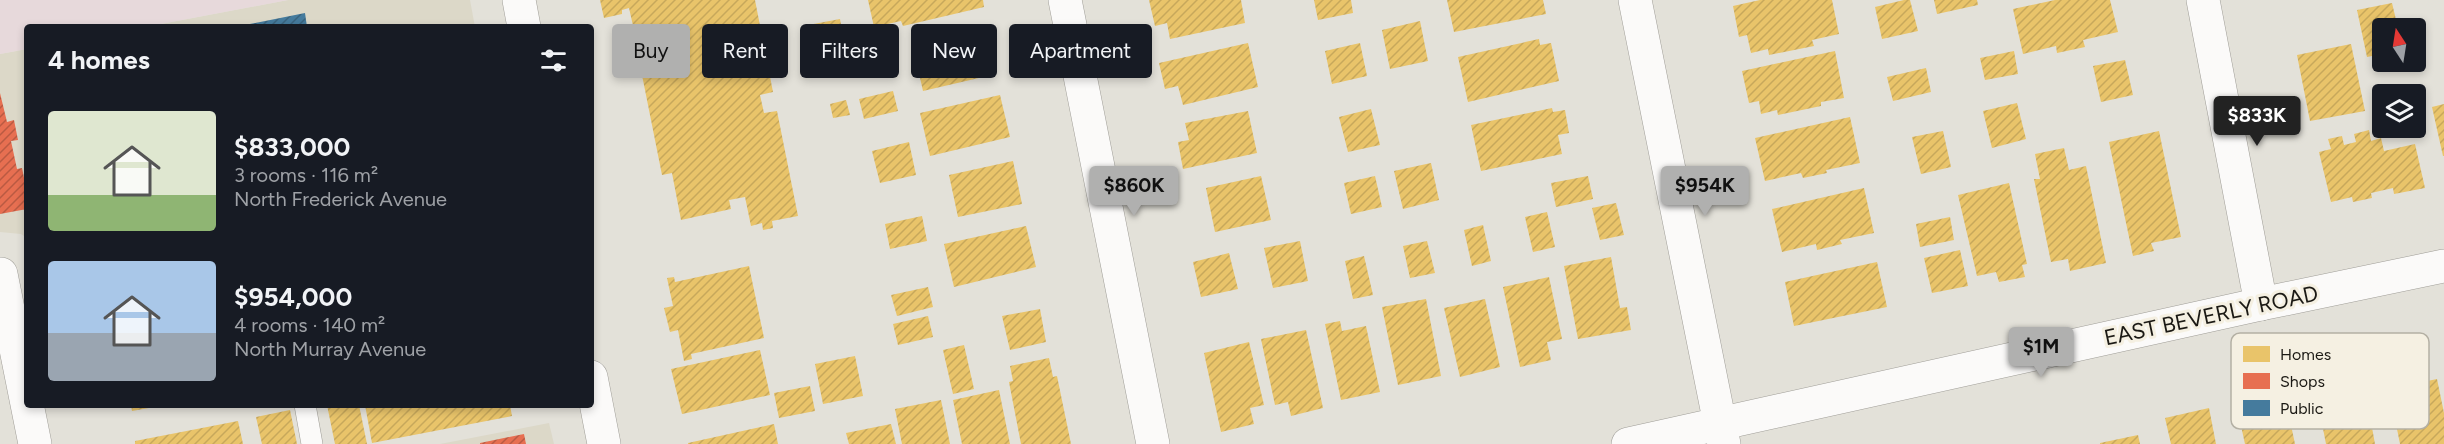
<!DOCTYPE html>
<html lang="en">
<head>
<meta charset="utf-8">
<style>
  body { margin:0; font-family:Figtree,sans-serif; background:#20242c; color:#f1f3f6; height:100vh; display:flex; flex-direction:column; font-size:22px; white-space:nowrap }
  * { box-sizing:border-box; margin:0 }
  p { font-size:20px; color:#9ea1a6 }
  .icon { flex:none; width:33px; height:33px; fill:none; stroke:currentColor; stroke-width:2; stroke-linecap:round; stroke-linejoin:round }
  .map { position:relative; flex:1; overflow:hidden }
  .panel { position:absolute; left:24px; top:24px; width:570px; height:384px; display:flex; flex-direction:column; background:#171b24; border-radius:6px; box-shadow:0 3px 9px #0003 }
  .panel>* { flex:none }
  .hud { position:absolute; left:612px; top:24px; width:570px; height:54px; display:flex; gap:12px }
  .needle { width:39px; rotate:348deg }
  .buttons { position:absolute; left:2372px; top:18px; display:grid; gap:12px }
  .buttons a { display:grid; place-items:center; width:54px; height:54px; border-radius:6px; background:#171b24; box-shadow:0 3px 9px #0003; font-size:30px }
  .price { position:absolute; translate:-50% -51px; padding:0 14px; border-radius:6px; background:#b0b0af; color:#111; font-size:20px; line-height:39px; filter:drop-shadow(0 2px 3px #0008) }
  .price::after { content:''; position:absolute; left:50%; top:36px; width:18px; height:14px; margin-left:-9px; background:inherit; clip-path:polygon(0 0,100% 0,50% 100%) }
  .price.current { background:#222; color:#fff }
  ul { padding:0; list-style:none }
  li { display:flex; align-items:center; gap:18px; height:150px; padding:0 24px }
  li span { display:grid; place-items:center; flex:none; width:168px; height:120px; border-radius:6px; color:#555 }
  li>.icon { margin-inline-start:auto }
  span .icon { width:72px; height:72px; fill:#fffc; stroke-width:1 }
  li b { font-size:26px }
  h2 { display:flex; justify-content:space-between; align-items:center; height:72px; padding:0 24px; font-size:26px }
  .pill { padding:0 21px; border-radius:6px; background:#171b24; box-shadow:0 3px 9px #0003; font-size:21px; line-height:54px }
  .pill.current { background:#b0b0af; color:#111 }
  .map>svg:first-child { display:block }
  .built { fill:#dcd8c8 }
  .education { fill:#e7d9db }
  .homes { fill:url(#homes-hatch) }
  .shops { fill:url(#shops-hatch) }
  .public { fill:url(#public-hatch) }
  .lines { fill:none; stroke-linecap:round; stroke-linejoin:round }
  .service-casing { stroke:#9f9d97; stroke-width:22 }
  .minor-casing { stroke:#9f9d97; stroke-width:34 }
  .secondary-casing { stroke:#9f9d97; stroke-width:34 }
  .service { stroke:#fbfaf9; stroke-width:21 }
  .minor { stroke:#fbfaf9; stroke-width:33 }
  .secondary { stroke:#fbfaf9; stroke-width:33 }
  .labels { text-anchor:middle; stroke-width:6; stroke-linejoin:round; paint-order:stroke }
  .street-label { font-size:22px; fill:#1b1914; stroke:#f5f0e2 }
  .key { fill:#f5f0e2; stroke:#b4b0a4; stroke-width:1.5 }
  .key-label { font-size:16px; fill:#1b1914 }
</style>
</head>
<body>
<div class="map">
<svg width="2444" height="444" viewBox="0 0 2444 444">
  <defs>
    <pattern id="homes-hatch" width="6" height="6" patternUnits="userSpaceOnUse" patternTransform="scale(1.5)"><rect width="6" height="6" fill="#e9c46a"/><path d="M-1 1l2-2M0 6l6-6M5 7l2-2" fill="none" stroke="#c7a85b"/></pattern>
    <pattern id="shops-hatch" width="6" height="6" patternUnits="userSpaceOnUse" patternTransform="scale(1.5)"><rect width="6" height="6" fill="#e76f51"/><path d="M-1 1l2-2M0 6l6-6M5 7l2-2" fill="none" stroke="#ba5a42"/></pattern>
    <pattern id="public-hatch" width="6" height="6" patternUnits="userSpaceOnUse" patternTransform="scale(1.5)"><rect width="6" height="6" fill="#457b9d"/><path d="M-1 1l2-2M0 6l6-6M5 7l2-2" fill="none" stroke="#39647f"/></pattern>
  </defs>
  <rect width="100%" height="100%" fill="#e3e1d9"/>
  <g class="built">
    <path d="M288 0H470L475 27H145Z"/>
    <path d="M27 49V238L21 234 0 232V54Z"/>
    <path d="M549 423 554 444H440Z"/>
  </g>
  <path class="education" d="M0 0H288L145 27H27V49L0 54Z"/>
  <g class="homes">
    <path d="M600 0H755L773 92 760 95 764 113 777 111 798 216 772 221 773 228 763 230 762 223 751 226 745 197 729 200 731 209 681 220 672 173 662 175 637 50 651 48 646 27 634 30 629 8 622 10V14L604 18Z"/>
    <path d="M868 0H983L984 7 903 26 901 21 874 27Z"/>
    <path d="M1149 0H1241L1245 23 1170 39 1167 23 1155 26Z"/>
    <path d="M1314 0H1351L1353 13 1318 20Z"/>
    <path d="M1447 0H1543L1546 14 1454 32Z"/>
    <path d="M1760 0H1832L1839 34 1812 40 1814 46 1769 55 1768 49 1751 53 1747 35 1739 37 1733 6Z"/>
    <path d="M1904 0H1910L1918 31 1882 39 1875 7Z"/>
    <path d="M1934 0H1977L1978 5 1937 14Z"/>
    <path d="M2055 0H2110L2118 32 2083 40 2085 47 2057 53 2056 46 2023 54 2013 9Z"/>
    <path d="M2392 3 2398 28H2382V54L2367 57 2357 10Z"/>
    <path d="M840 19 847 56 811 63 803 26Z"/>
    <path d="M1420 21 1428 61 1390 69 1382 30Z"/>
    <path d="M987 31 996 74 923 91 913 47Z"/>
    <path d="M1539 39 1540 45 1551 43 1559 81 1468 102 1458 57Z"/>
    <path d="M1248 43 1258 87 1183 105 1178 86 1165 89 1159 63Z"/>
    <path d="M1360 43 1367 76 1332 84 1325 51Z"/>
    <path d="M2351 44 2365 111 2310 121 2297 55Z"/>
    <path d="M1835 51 1844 98 1821 102V106L1778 115 1777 110 1761 114 1759 101 1749 103 1742 71Z"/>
    <path d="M2014 51 2018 74 1985 80 1980 58Z"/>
    <path d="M2125 60 2133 95 2101 102 2093 66Z"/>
    <path d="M1926 68 1931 92 1893 101 1887 77Z"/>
    <path d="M893 91 898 111 864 119 859 99Z"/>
    <path d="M1000 95 1010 137 930 156 920 113Z"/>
    <path d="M846 100 850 115 833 118 830 104Z"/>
    <path d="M2017 103 2026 139 1992 148 1983 111Z"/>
    <path d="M2444 104V156H2443L2432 107Z"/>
    <path d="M1552 108 1553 112 1565 110 1569 133 1558 135 1562 154 1481 171 1471 125Z"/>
    <path d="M1371 109 1380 145 1348 152 1339 117Z"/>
    <path d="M1248 111 1257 153 1183 169 1178 142 1189 140 1185 123Z"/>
    <path d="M1850 117 1860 163 1826 170 1827 173 1803 178 1801 173 1765 181 1755 138Z"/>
    <path d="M2369 130 2371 141 2381 138 2384 151 2415 144 2425 188 2394 194 2393 188 2371 193 2372 198 2353 202 2352 197 2331 202 2319 152 2331 149 2328 139 2342 136 2344 145 2356 142 2354 134Z"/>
    <path d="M1943 131 1951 167 1921 174 1912 137Z"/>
    <path d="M2159 131 2181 237 2151 243 2154 251 2133 256 2109 142Z"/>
    <path d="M909 142 916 175 880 183 872 151Z"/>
    <path d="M2064 148 2069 170 2086 166 2106 263 2070 271 2068 259 2051 262 2034 179H2040L2035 154Z"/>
    <path d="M1013 161 1022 204 958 217 949 175Z"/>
    <path d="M1431 163 1439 200 1403 209 1394 171Z"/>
    <path d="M1261 176 1271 220 1215 232 1206 188Z"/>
    <path d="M1375 176 1382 207 1351 214 1344 183Z"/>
    <path d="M1588 176 1593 199 1556 207 1551 183Z"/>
    <path d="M2009 183 2027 264 2022 265 2025 277 1999 282 1996 272 1977 276 1958 195Z"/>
    <path d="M1864 188 1874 233 1840 240 1842 244 1817 250 1816 244 1782 252 1772 209Z"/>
    <path d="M1616 203 1624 235 1600 240 1592 208Z"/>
    <path d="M1547 212 1555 247 1533 252 1525 217Z"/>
    <path d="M922 216 927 241 890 249 885 224Z"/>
    <path d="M1950 217 1954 240 1920 247 1916 224Z"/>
    <path d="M1483 225 1491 261 1472 266 1464 230Z"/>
    <path d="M1026 226 1036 267 954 287 944 244Z"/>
    <path d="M1300 241 1308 281 1273 288 1264 248Z"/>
    <path d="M1427 241 1435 273 1410 278 1403 246Z"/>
    <path d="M1960 250 1968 286 1932 293 1924 258Z"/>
    <path d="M1229 253 1238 289 1201 297 1193 262Z"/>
    <path d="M1364 256 1373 295 1353 299 1345 261Z"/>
    <path d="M1611 257 1620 308 1627 307 1631 330 1578 339 1564 266Z"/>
    <path d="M1877 262 1887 307 1794 326 1785 282Z"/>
    <path d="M749 266 764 338 691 354 692 359 684 361 678 330 670 332 664 308 673 306 667 278 674 277 675 282Z"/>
    <path d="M1549 277 1562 339 1547 342 1551 360 1520 367 1503 287Z"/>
    <path d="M928 287 933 307 897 316 891 295Z"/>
    <path d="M1426 299 1441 376 1398 385 1382 307Z"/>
    <path d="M1485 299 1500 367 1460 377 1444 308Z"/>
    <path d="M1040 309 1046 342 1010 350 1002 316Z"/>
    <path d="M928 316 933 337 898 345 893 324Z"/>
    <path d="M1340 321 1342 331 1366 326 1380 392 1341 400 1325 324Z"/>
    <path d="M1306 330 1323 408 1291 416 1288 402 1275 405 1261 339Z"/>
    <path d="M1249 342 1264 405 1250 408 1254 424 1221 432 1204 353Z"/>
    <path d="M964 345 974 389 953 394 943 350Z"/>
    <path d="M760 350 770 395 682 414 671 369Z"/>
    <path d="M855 356 863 396 823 404 815 364Z"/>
    <path d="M1049 358 1053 377 1057 376 1071 444H1021L1009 382 1013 381 1010 366Z"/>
    <path d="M2437 379 2444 413V444H2400L2389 389Z"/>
    <path d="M810 386 815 411 779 418 774 393Z"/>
    <path d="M2365 389 2375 444H2326L2317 398Z"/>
    <path d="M999 390 1010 444H962L953 400Z"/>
    <path d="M2284 392 2295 444H2245L2236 403Z"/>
    <path d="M941 400 950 444H902L895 409Z"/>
    <path d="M131 405H160V406L132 411Z"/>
    <path d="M327 405H359L367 444H335Z"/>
    <path d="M365 405H510L512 416 372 443Z"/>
    <path d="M2209 408 2216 444H2171L2165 418Z"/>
    <path d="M290 410 297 444H262L256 417Z"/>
    <path d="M238 421 243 444H135V441Z"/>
    <path d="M774 424 778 444H688V443Z"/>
    <path d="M891 424 896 444H849L846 433Z"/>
    <path d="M2138 435 2140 444H2100V443Z"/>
  </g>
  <g class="shops">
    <path d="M0 93 7 122 14 120 18 140 11 141 17 169 22 168 27 192V209L0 214Z"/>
    <path d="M524 434 526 444H480V443Z"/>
  </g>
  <path class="public" d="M305 13 307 27H240V26Z"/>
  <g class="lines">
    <defs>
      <path id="service" d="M305 405 312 444"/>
      <g id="minor">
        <path d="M1065 0 1153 444"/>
        <path d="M1635 0 1724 444"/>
        <path d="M2203 0 2261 304"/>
        <path d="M1 274 35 444"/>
        <path d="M1628 444 2261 304 2444 266"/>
      </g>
      <g id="secondary">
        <path d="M519 0 524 27"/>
        <path d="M591 377 604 444"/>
      </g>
    </defs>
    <use href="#service" class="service-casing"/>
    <use href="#minor" class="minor-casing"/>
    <use href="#secondary" class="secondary-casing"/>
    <use href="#service" class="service"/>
    <use href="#minor" class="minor"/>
    <use href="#secondary" class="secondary"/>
  </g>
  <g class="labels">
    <g class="street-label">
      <text transform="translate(2211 315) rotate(-12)" y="8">EAST BEVERLY ROAD</text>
    </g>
  </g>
  <rect x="2231" y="333" width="198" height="96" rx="9" class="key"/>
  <rect x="2243" y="346" width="27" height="16" fill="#e9c46a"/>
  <rect x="2243" y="373" width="27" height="16" fill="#e76f51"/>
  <rect x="2243" y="400" width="27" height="16" fill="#457b9d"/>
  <g class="key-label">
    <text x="2280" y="360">Homes</text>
    <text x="2280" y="387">Shops</text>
    <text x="2280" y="414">Public</text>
  </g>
</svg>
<div class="buttons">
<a><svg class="needle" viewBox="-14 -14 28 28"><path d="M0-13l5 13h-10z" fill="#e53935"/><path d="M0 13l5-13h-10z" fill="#9ea1a6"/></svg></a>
<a><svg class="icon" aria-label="layers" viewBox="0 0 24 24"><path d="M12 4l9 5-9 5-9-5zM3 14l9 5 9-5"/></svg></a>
</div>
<b class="price current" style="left:2257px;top:147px">$833K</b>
<b class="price" style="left:1134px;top:217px">$860K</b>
<b class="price" style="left:1705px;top:217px">$954K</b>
<b class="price" style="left:2041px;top:378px">$1M</b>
<div class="hud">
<a class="pill current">Buy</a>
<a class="pill">Rent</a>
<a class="pill">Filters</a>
<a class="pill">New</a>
<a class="pill">Apartment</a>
</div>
<section class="panel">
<h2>4 homes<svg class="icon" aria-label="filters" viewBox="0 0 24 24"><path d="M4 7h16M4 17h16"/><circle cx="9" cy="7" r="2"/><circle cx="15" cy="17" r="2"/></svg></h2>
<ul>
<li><span style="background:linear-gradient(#dfe7d0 70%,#8fb573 0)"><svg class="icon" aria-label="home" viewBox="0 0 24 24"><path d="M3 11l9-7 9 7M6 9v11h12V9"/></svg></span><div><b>$833,000</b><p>3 rooms · 116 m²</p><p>North Frederick Avenue</p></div></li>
<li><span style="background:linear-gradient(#a9c7e8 60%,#9aa5b1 0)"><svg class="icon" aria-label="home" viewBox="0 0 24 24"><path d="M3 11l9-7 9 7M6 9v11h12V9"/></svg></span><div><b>$954,000</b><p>4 rooms · 140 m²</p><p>North Murray Avenue</p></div></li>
</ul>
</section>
</div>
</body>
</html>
